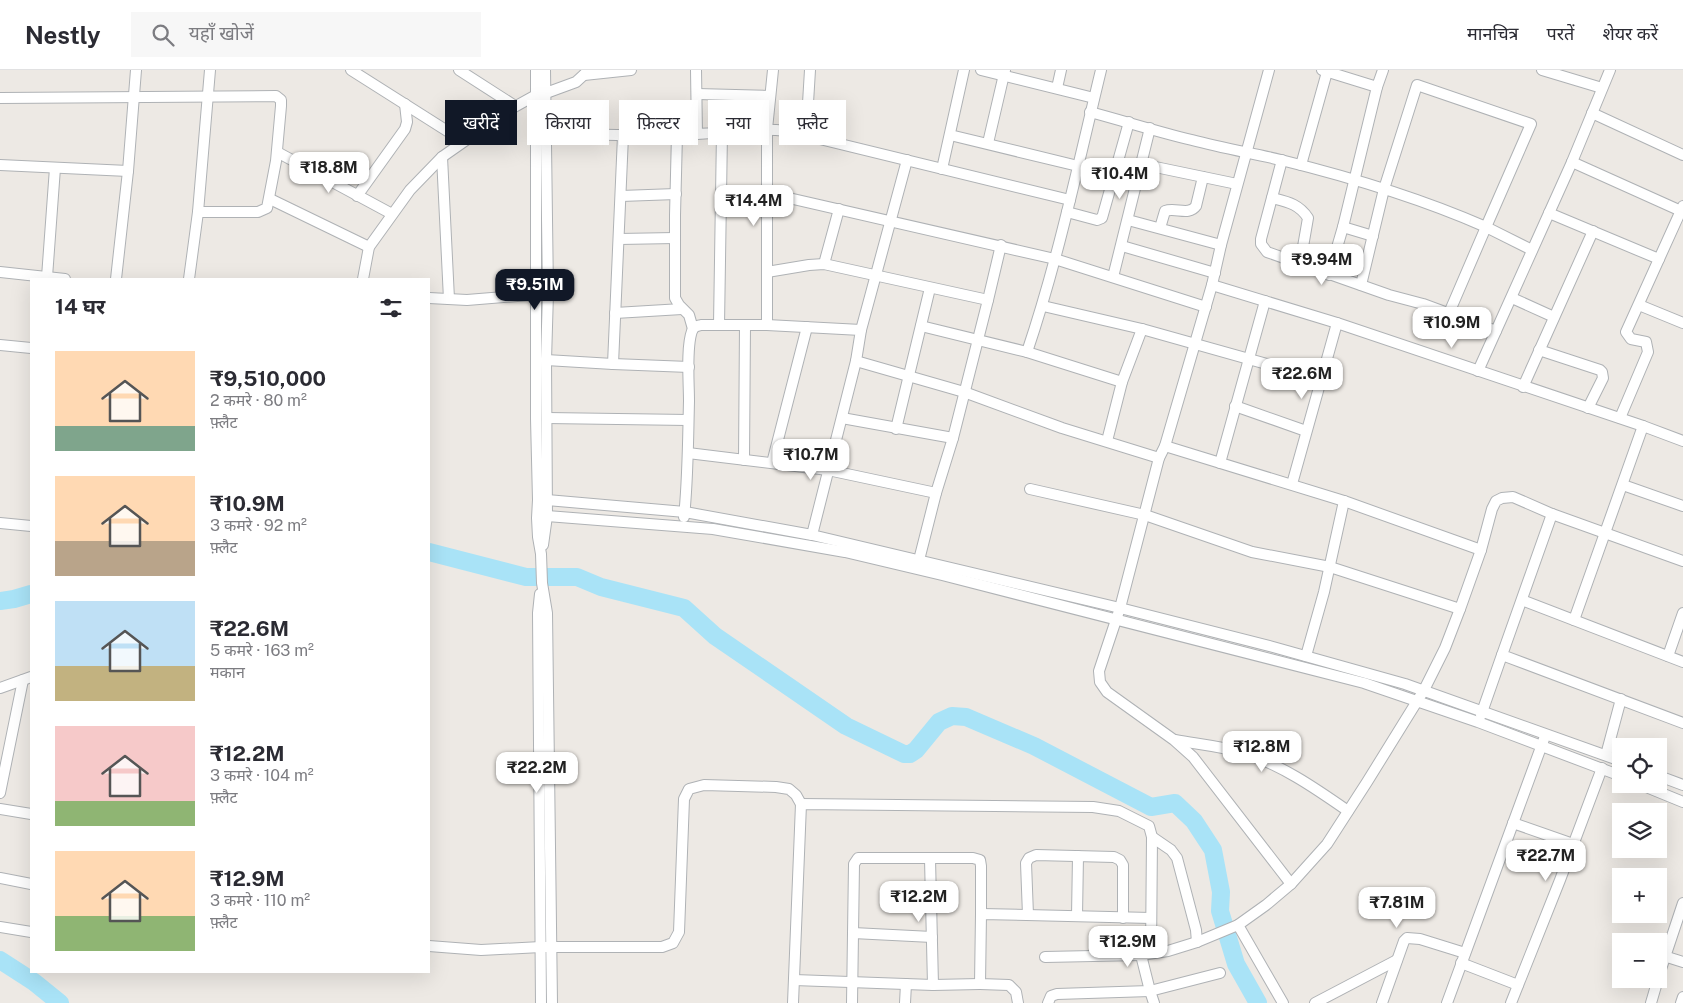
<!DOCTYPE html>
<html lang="hi">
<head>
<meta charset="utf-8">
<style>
  body { margin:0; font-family:"Public Sans","Noto Sans Devanagari",sans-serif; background:#f7f7f7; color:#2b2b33; height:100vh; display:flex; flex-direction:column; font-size:19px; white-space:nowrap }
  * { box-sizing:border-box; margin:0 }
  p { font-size:16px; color:#7c7c81 }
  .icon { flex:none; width:28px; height:28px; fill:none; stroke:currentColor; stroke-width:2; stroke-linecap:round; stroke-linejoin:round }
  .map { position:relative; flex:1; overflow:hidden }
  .sheet { position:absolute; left:30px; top:208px; width:400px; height:695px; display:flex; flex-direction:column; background:#fff; border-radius:0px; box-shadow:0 5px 20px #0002 }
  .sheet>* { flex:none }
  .guide { position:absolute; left:445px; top:30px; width:475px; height:45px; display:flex; gap:10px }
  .controls { position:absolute; left:1612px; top:668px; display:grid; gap:10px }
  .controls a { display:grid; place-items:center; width:55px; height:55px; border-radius:0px; background:#fff; box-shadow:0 5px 20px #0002; font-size:25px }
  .price { position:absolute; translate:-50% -42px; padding:0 11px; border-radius:10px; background:#fff; color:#222; font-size:16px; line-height:32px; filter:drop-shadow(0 1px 2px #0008) }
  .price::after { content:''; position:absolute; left:50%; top:30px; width:15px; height:11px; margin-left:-8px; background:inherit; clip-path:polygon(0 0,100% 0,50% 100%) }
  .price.selected { background:#111827; color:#fff }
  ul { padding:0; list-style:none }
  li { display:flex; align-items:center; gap:15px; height:125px; padding:0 25px }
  li span { display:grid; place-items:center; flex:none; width:140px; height:100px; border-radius:0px; color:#555 }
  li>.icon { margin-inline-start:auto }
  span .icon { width:60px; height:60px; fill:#fffc; stroke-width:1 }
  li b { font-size:21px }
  h2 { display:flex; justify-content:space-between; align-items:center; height:60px; padding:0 25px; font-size:21px }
  .chip { padding:0 18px; border-radius:0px; background:#fff; box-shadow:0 5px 20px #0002; font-size:18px; line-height:45px }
  .chip.selected { background:#111827; color:#fff }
  header { display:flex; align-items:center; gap:30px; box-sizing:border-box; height:70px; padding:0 25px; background:#fff; border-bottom:1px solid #e1e1e2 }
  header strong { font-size:24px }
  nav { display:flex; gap:28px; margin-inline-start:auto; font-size:18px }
  .search { width:350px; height:45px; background:#f7f7f7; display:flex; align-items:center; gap:12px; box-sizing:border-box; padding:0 18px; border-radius:0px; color:#7c7c81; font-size:19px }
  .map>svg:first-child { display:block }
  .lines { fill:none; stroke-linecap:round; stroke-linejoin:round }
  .river { stroke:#a9e3f7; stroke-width:18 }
  .street-casing { stroke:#afb2b5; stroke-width:12 }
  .street { stroke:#fff; stroke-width:10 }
</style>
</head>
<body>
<header>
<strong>Nestly</strong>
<div class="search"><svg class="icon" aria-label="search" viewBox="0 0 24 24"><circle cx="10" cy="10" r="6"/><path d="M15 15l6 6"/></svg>यहाँ खोजें</div>
<nav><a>मानचित्र</a><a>परतें</a><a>शेयर करें</a></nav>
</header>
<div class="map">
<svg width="1683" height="933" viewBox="0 0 1683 933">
  <rect width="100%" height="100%" fill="#ede9e4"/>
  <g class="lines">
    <g class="river">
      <path d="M429 482 526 507H577L601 517 684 538 715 566 846 656 904 684H910L916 680 939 652 952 646 966 647 1034 676 1151 737 1175 733 1194 751 1213 780 1221 822 1220 841 1236 894 1258 933"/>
      <path d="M0 531 14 529 31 524"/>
      <path d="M0 890 34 912 60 933"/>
    </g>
    <defs>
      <g id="street">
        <path d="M351 0 463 71"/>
        <path d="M459 0 515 36"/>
        <path d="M536 0V349L538 430 537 448 538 467 541 484 542 513 547 543 552 933"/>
        <path d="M696 0 697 64"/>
        <path d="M981 0 1094 28"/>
        <path d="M1269 0 1221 175 1212 215 1165 376 1159 388 1120 538 1099 601 1100 612 1107 622 1174 670 1193 687 1291 814"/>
        <path d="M1322 0 1377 17 1383 0"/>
        <path d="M1542 0 1602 18"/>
        <path d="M584 5 631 0"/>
        <path d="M1057 18 1061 0"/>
        <path d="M546 23 576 12 589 0"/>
        <path d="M697 24 770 26"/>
        <path d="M0 28 276 26 281 30V36L276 91 267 138 258 142H198"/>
        <path d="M1090 42C1124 51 1158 62 1192 70 1222 78 1251 83 1281 90 1350 107 1420 128 1486 157L1531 54 1417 15 1384 119 1361 215"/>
        <path d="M1592 43 1683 85"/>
        <path d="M545 63C595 65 645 66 695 64 726 63 756 57 787 61L1070 130"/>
        <path d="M677 64 675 145V228L679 235 689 245 693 259"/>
        <path d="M950 65 1078 96"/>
        <path d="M623 66 613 294 689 297"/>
        <path d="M806 66 810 0"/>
        <path d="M988 73 1005 0"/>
        <path d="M277 82 392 144"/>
        <path d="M442 87 449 229"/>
        <path d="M1282 90 1261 169V174L1267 182 1389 225 1423 234 1496 261"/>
        <path d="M1572 92 1681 141"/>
        <path d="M1141 94 1237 114"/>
        <path d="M0 95 128 101"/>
        <path d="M1301 95 1327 2"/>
        <path d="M942 99 964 0"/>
        <path d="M767 123 1055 189 1206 237"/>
        <path d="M357 126 405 59 407 52 405 34"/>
        <path d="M621 126 676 124"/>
        <path d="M1272 128C1288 132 1299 134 1308 148L1300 194"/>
        <path d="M270 129 369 177"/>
        <path d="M1067 142 1097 150 1102 148 1129 52"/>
        <path d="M1549 143 1659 189"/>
        <path d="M1128 150 1221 175"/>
        <path d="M1343 157 1373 166"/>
        <path d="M1160 158 1165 141C1175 137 1189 146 1196 136L1203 107"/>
        <path d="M619 169 675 168"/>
        <path d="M1122 176 1215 203"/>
        <path d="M824 194 839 139"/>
        <path d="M0 202 65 209"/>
        <path d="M767 202 809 195 824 194 988 230"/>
        <path d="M1329 205 1343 157 1377 17"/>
        <path d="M47 207 55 98"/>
        <path d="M1113 207 1150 58"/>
        <path d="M116 209 128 101 136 0"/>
        <path d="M189 209 198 142 210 0"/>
        <path d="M363 209 369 177 410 120 442 87 509 40 536 25"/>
        <path d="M1212 215 1337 253 1643 356 1683 371"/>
        <path d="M429 228 467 230 543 224"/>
        <path d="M1512 228 1554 247"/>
        <path d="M1639 235 1683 253"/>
        <path d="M1043 236 1142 259 1320 309"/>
        <path d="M615 243 682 239"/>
        <path d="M1449 243 1486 157 1532 180"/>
        <path d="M719 255 722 62"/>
        <path d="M767 255V59L773 0"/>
        <path d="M921 256 1027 282 1122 312"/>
        <path d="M861 260 907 90"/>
        <path d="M0 275 31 278"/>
        <path d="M1539 280 1600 300 1602 302 1603 308 1588 338"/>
        <path d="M1027 282C1058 190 1078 95 1101 0"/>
        <path d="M546 290 613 294"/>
        <path d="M1478 301 1572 92 1610 0"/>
        <path d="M1523 317 1593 161"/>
        <path d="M1235 336 1306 361"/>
        <path d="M547 348 688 350"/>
        <path d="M842 348 953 368"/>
        <path d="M1620 348 1648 282 1646 272 1631 269 1626 262 1683 136"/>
        <path d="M896 359 930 218"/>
        <path d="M1107 371 1122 312 1142 259"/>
        <path d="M1165 376 1344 431 1481 480"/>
        <path d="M688 383 828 400 936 423"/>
        <path d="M744 390 745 255"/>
        <path d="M772 393 807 257"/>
        <path d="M1220 393 1265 231"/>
        <path d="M1292 414 1337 253"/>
        <path d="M1623 415 1683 436"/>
        <path d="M1030 419 1145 445 1252 482 1330 497 1460 539"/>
        <path d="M547 430 685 442 812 465 1120 538 1273 577 1405 614 1621 691"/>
        <path d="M1552 444 1502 585 1683 653"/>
        <path d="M547 446 713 459 845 482 942 505 1364 613 1478 652 1621 706"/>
        <path d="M684 447C688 409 688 370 689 331 689 313 686 277 692 261 694 256 697 256 701 255H767L861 260 856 291 964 322 1062 358 1159 388"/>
        <path d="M0 453 31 456"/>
        <path d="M812 465 856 291"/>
        <path d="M543 475 547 446 546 290 548 223 545 0"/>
        <path d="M918 494 936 423 953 368 988 230 1001 175"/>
        <path d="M540 524 538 543 541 933"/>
        <path d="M1522 530 1683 592"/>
        <path d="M1574 550 1643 356"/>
        <path d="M1306 586 1324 522 1344 431"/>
        <path d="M1668 586 1683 543"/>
        <path d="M0 618 31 607"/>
        <path d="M1481 645 1502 585"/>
        <path d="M1175 670C1197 674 1219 676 1240 682 1279 693 1315 718 1348 741"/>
        <path d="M1606 685 1621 629"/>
        <path d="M1659 706 1683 715"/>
        <path d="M1639 714 1683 732"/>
        <path d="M0 723 23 610"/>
        <path d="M0 739 31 744"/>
        <path d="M1513 753 1573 774"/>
        <path d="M1152 767 1171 780 1177 788 1196 860 1197 872"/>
        <path d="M930 789 933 915"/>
        <path d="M0 808 31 814"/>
        <path d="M1028 845 1026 793 1029 788 1036 785 1114 787 1120 790 1123 795V848"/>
        <path d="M1077 846 1078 786"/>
        <path d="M1238 855 1283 933"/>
        <path d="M0 857 31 862"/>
        <path d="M853 863 932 867"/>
        <path d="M429 876 481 880 541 877H662L673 873 679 862 684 729 689 719 704 715 776 717 789 719 796 725 801 734"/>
        <path d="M1141 885 1150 921 1154 933"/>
        <path d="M1664 886 1683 892"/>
        <path d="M1045 887 1141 885 1168 881 1197 872 1238 855 1266 835 1291 814 1327 774 1367 712 1424 620 1445 578 1460 539 1481 480 1492 439 1496 431 1502 428 1513 427 1552 444 1683 491"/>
        <path d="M1461 893 1518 915"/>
        <path d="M1659 905 1683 833"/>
        <path d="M794 910 933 915 980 914"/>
        <path d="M793 933 801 734 1093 737 1119 741 1149 756 1152 767 1151 883"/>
        <path d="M852 933 854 794 858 788H973L980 790 981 796V844"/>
        <path d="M905 933 906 914"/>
        <path d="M1018 933 1016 922 1009 915 980 914 981 844 1151 848"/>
        <path d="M1048 933 1051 926 1057 924 1150 921 1220 903"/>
        <path d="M1315 933 1397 890"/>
        <path d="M1382 933 1404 871 1407 868 1420 869 1465 883"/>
        <path d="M1447 933 1544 669"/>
        <path d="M1511 933 1560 810 1602 698"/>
        <path d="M1651 933 1658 909"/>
        <path d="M1681 933 1683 927"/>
      </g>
    </defs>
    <use href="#street" class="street-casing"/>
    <use href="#street" class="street"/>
  </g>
</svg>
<div class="controls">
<a><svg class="icon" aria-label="locate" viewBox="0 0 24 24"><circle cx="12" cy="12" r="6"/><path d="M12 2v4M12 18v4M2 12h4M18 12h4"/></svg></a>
<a><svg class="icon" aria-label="layers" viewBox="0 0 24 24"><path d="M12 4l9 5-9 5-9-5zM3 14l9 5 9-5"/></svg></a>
<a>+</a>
<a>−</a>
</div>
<b class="price" style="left:329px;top:124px">₹18.8M</b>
<b class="price" style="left:1120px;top:130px">₹10.4M</b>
<b class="price" style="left:754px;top:157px">₹14.4M</b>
<b class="price" style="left:1322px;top:216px">₹9.94M</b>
<b class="price selected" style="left:535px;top:241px">₹9.51M</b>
<b class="price" style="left:1452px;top:279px">₹10.9M</b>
<b class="price" style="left:1302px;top:330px">₹22.6M</b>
<b class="price" style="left:811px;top:411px">₹10.7M</b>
<b class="price" style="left:1262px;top:703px">₹12.8M</b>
<b class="price" style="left:537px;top:724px">₹22.2M</b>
<b class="price" style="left:1546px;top:812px">₹22.7M</b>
<b class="price" style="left:919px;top:853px">₹12.2M</b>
<b class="price" style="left:1397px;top:859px">₹7.81M</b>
<b class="price" style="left:1128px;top:898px">₹12.9M</b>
<div class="guide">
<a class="chip selected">खरीदें</a>
<a class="chip">किराया</a>
<a class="chip">फ़िल्टर</a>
<a class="chip">नया</a>
<a class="chip">फ़्लैट</a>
</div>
<section class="sheet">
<h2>14 घर<svg class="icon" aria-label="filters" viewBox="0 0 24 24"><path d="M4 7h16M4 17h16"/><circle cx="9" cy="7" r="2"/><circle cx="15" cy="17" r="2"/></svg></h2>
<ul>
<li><span style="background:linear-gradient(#ffd9b3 75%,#7fa58c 0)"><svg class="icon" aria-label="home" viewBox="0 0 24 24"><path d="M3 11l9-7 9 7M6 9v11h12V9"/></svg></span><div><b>₹9,510,000</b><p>2 कमरे · 80 m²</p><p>फ़्लैट</p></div></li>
<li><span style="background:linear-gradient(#ffd9b3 65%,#b9a48a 0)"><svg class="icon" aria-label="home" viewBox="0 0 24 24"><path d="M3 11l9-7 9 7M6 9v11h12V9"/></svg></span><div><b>₹10.9M</b><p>3 कमरे · 92 m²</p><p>फ़्लैट</p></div></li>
<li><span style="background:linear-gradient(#bfe0f5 65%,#c2b280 0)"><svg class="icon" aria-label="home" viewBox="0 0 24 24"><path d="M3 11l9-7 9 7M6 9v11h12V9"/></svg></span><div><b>₹22.6M</b><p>5 कमरे · 163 m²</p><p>मकान</p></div></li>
<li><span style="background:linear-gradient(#f6c9c9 75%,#8fb573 0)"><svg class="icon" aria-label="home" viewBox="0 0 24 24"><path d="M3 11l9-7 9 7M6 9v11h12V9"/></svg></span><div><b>₹12.2M</b><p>3 कमरे · 104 m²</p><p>फ़्लैट</p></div></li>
<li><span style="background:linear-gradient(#ffd9b3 65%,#8fb573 0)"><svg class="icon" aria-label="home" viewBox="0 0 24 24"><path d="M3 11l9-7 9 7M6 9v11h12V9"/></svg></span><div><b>₹12.9M</b><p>3 कमरे · 110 m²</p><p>फ़्लैट</p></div></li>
</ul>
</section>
</div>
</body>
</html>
